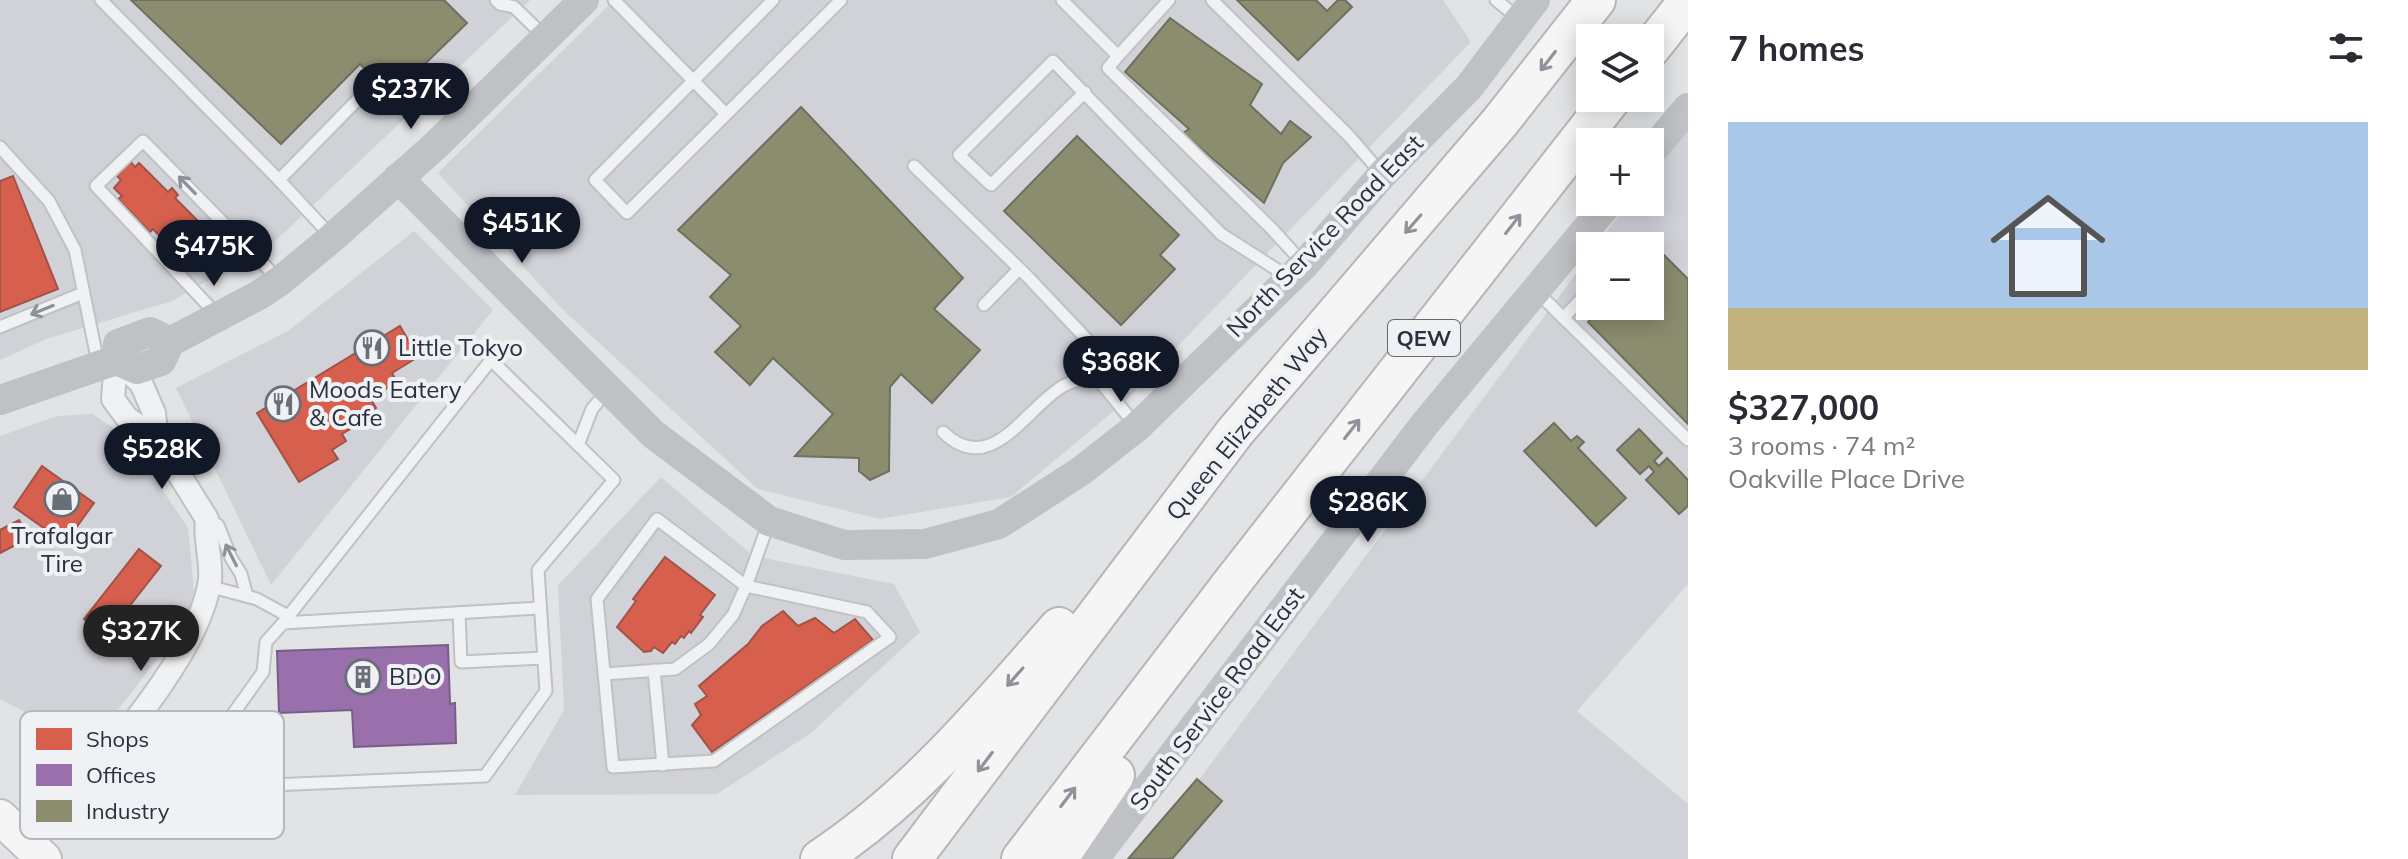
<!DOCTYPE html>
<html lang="en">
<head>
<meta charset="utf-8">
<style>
  body { margin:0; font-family:Mulish,sans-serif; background:#f2f2f3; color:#2b2b33; height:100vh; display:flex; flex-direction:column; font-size:30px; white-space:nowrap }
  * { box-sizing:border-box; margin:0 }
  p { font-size:26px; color:#7c7c81 }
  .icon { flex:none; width:44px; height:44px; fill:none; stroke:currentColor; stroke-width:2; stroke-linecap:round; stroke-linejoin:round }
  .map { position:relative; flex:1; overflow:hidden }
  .details { display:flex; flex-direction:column; background:#fff; width:720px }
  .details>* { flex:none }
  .controls { position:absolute; left:1576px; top:24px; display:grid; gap:16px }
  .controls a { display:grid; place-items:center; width:88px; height:88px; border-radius:0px; background:#fff; box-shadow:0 4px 20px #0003; font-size:40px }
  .price { position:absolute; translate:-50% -68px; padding:0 18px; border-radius:28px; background:#111827; color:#fff; font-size:26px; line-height:52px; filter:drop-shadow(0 2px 4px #0008) }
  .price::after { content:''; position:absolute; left:50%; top:48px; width:24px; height:18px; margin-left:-12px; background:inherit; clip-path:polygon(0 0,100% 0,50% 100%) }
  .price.current { background:#222; color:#fff }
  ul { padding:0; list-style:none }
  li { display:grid; align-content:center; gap:16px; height:424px; padding:0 40px }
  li+li { border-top:2px solid #e1e1e2 }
  li span { display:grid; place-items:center; height:248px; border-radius:0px; color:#555 }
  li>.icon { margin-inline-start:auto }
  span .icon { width:144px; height:144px; fill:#fffc; stroke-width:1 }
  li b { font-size:34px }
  h2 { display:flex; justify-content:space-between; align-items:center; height:96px; padding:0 40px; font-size:34px }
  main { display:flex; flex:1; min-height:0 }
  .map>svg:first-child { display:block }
  .built { fill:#d0d2d8 }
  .shops { fill:#d6604d; stroke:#a25248; stroke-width:2 }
  .offices { fill:#9970ab; stroke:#775d8a; stroke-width:2 }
  .industry { fill:#8c8c6e; stroke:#6e7060; stroke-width:2 }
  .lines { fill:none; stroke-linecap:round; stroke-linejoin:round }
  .lane-casing { stroke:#bfc1c3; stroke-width:15 }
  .street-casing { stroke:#bfc1c3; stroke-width:26 }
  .primary-casing { stroke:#bec0c3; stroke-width:38 }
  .highway-casing { stroke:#b4b6ba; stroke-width:42 }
  .lane { stroke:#f0f1f3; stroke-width:11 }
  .street { stroke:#f0f1f3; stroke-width:22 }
  .secondary { stroke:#bfc1c5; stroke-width:30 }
  .primary { stroke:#f5f5f6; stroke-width:34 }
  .highway { stroke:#f5f5f6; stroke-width:38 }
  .oneway { stroke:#8f929a }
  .oneway2 { stroke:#8c9098 }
  .labels { text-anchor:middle; stroke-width:8; stroke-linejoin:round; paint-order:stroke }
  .shield { fill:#eff1f5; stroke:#646a75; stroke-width:2 }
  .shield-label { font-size:22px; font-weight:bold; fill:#29303e }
  .street-label { font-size:24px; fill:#29303e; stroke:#eff1f5 }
  .poi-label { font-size:24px; fill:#29303e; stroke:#eff1f5; text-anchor:start }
  .key { fill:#eff1f5; stroke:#b4b7be; stroke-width:2 }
  .key-label { font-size:22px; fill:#29303e }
</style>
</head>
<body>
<main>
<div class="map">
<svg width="1688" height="859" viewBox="0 0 1688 859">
  <rect width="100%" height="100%" fill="#e1e3e5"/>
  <g class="built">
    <path d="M0 0H530L272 244 172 301 46 339 0 360Z"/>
    <path d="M614 0H1443L1471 42 1121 405 1011 497 880 519 758 489 560 307 438 173Z"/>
    <path d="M1688 126V584L1577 711 1688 804V859H1140L1590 255V306H1650V246H1596L1629 202H1650V175Z"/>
    <path d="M414 231 493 310 271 585 176 388 288 331Z"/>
    <path d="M92 414 127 437 188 528 194 591 186 622 90 746 0 699V436L57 416Z"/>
    <path d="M661 477 753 556 894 584 920 632 811 733 717 794 515 795 564 710 558 585Z"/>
  </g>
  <g class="shops">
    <path d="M131 162 135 167 139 163 168 192 172 188 178 195 175 198 203 226 176 253 153 229 150 232 118 199 122 196 114 188 121 180 117 176Z"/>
    <path d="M13 176 58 289 0 312V181Z"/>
    <path d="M400 326 418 357 392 373 397 382 370 398 376 408 361 417 364 421 342 434 346 441 332 450 338 459 299 482 257 413Z"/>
    <path d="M42 466 94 503 65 543 14 507Z"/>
    <path d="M19 520 29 538 0 553V530Z"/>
    <path d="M139 549 161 566 106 636 84 619Z"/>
    <path d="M665 557 715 595 700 615 703 617 691 633 689 631 684 638 681 636 675 644 672 642 663 653 654 647 651 651 644 652 617 627 636 601 633 599Z"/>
    <path d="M783 611 798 626 815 618 834 633 855 619 873 640 712 752 692 725 701 715 695 704 707 696 699 686 748 644 762 626Z"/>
  </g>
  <path class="offices" d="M448 645 450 704 455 703 456 743 354 747 352 710 279 713 277 651Z"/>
  <g class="industry">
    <path d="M131 0H444L467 23 392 96 360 64 281 144Z"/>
    <path d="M1237 0H1316L1327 11 1338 0H1345L1352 7 1298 60Z"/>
    <path d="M1170 18 1262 84 1250 105 1281 134 1290 121 1311 137 1283 163 1264 203 1183 133 1189 129 1125 72Z"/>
    <path d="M801 107 963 278 934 309 980 350 932 403 901 374 890 387 889 471 870 480 859 471V458L795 456 833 414 773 358 750 385 715 352 741 326 710 297 731 275 678 230Z"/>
    <path d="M1077 136 1179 235 1160 255 1175 269 1121 325 1004 211Z"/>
    <path d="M1659 250 1688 279V424L1588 322 1604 306H1650V260Z"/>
    <path d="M1554 423 1571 441 1577 436 1584 442 1578 448 1626 498 1596 526 1524 451Z"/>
    <path d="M1639 429 1662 453 1654 461 1659 466 1667 458 1688 480V506L1679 514 1646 480 1654 472 1649 466 1640 474 1617 450Z"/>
    <path d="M1197 779 1222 801 1172 859H1128Z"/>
  </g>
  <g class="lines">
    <defs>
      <g id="lane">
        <path d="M101 0 279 180 332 237"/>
        <path d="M496 0 500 4 514 7 545 37"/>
        <path d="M614 0 726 114"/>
        <path d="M773 0 595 180 627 213 841 0"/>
        <path d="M1062 0 1118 56 1108 68 1272 229 1303 263"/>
        <path d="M1212 0 1349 136 1382 174"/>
        <path d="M1496 0 1518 18"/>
        <path d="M1118 56 1169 0"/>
        <path d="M1085 92 991 185 959 155 1053 61 1221 234 1290 278"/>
        <path d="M0 147 49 201 75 250 98 363"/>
        <path d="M914 166 1027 276 1095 348V375L1136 426"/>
        <path d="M279 180 370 87"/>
        <path d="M1536 291 1688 440"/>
        <path d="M984 305 1019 269"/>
        <path d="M218 316 96 186 143 141 280 281"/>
        <path d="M1563 318 1590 290"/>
        <path d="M0 327 83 293"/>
        <path d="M943 432C992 480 1027 405 1065 385 1074 381 1085 378 1095 375"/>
        <path d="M578 445 592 409 608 390"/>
        <path d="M207 519 218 525 231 558 241 574 247 596"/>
        <path d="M657 519 746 586 867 612 890 637 714 761 613 767 597 599Z"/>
        <path d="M208 586 257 599 288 616"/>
        <path d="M459 613 461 662 543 658"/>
        <path d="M283 623 491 360 614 480 538 570 546 691 485 776 246 786 203 756 263 672 266 642 283 623 539 608"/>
        <path d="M654 670 663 765"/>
        <path d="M604 674 675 669 709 644 733 615 746 586 769 522"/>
      </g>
      <g id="street">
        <path d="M116 360 113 399 127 418 157 439"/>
        <path d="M53 821C102 760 199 657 210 580 212 560 204 539 207 519L157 439 154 413 141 383 120 364"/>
      </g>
      <path id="primary" d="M0 817 44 859"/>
      <g id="highway">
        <path d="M1650 49 1688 1"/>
        <path d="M820 859C914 797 985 711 1059 627"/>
        <path d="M912 859 1235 432 1500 122 1596 0"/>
        <path d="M1021 859 1235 579 1612 98"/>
        <path d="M1058 859 1115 775"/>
      </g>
    </defs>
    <use href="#lane" class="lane-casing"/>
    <use href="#street" class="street-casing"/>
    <use href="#primary" class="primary-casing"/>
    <use href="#highway" class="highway-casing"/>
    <use href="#lane" class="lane"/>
    <use href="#street" class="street"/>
    <g class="secondary">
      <path d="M1650 153 1688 108"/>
      <path d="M398 178 653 434 769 521 844 545 925 544 999 524 1081 471 1137 427 1304 265 1382 175 1469 87 1535 0"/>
      <path d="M116 360 118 344 150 332 170 342"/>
      <path d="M0 400 116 360 137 369 161 361 170 342 259 295 280 281 332 238 435 146 584 0"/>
      <path d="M1094 859 1424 425 1609 202"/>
    </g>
    <use href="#primary" class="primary"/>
    <use href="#highway" class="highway"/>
  </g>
  <defs><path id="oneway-shaft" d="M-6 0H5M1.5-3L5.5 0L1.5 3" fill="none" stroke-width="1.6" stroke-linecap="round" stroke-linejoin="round" transform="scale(2)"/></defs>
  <g class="oneway">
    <use href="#oneway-shaft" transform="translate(1548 61) rotate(128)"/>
    <use href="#oneway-shaft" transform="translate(1413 224) rotate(131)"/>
    <use href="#oneway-shaft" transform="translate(1513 224) rotate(-52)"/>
    <use href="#oneway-shaft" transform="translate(1352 429) rotate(-52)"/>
    <use href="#oneway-shaft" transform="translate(1015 677) rotate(131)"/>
    <use href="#oneway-shaft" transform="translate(985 762) rotate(127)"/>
    <use href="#oneway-shaft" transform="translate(1068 797) rotate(-53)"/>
  </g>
  <g class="oneway2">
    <use href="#oneway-shaft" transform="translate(187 185) rotate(-134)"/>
    <use href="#oneway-shaft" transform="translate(42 310) rotate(158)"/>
    <use href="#oneway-shaft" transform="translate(231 555) rotate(-117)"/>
  </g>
  <defs>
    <symbol id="restaurant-ring" viewBox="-11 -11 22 22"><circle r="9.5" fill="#eff1f5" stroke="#696f78" stroke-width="1.5"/><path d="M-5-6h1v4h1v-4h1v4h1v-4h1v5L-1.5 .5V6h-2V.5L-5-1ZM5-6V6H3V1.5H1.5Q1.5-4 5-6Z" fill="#696f78"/></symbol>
    <symbol id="shop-ring" viewBox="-11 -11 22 22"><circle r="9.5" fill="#eff1f5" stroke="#696f78" stroke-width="1.5"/><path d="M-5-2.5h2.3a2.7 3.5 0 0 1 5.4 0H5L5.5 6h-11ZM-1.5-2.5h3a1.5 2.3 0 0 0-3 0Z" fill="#696f78"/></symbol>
    <symbol id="building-ring" viewBox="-11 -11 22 22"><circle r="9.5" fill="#eff1f5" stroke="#696f78" stroke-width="1.5"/><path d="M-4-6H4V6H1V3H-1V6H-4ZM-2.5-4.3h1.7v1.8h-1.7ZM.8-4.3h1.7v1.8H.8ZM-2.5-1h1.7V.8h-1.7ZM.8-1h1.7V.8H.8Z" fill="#696f78"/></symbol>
  </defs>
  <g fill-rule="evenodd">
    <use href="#restaurant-ring" x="352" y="328" width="40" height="40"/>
    <use href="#restaurant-ring" x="263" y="384" width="40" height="40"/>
    <use href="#shop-ring" x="42" y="479" width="40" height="40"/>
    <use href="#building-ring" x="343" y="657" width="40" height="40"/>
  </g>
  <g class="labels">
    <rect class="shield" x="1388" y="320" width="72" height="36" rx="6"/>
    <g class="shield-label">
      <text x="1424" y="346">QEW</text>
    </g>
    <g class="street-label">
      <text transform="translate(1325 236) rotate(-46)" y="8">North Service Road East</text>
      <text transform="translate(1247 424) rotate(-51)" y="8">Queen Elizabeth Way</text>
      <text transform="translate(1217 699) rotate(-53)" y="8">South Service Road East</text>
    </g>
    <g class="poi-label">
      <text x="398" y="356">Little Tokyo</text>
      <text x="309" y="398">Moods Eatery<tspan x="309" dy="28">&amp; Cafe</tspan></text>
      <text x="62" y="544" text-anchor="middle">Trafalgar<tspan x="62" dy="28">Tire</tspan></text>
      <text x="389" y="685">BDO</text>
    </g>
  </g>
  <rect x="20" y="711" width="264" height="128" rx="12" class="key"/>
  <rect x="36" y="728" width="36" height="22" fill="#d6604d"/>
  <rect x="36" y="764" width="36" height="22" fill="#9970ab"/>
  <rect x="36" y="800" width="36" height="22" fill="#8c8c6e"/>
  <g class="key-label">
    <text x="86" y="747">Shops</text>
    <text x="86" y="783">Offices</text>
    <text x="86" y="819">Industry</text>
  </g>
</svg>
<div class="controls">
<a><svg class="icon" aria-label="layers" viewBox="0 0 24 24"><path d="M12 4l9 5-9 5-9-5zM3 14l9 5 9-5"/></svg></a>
<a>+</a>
<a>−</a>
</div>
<b class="price" style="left:411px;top:131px">$237K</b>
<b class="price" style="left:522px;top:265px">$451K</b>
<b class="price" style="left:214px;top:288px">$475K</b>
<b class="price" style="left:1121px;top:404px">$368K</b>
<b class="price" style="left:162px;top:491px">$528K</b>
<b class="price" style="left:1368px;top:544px">$286K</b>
<b class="price current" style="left:141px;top:673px">$327K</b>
</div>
<section class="details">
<h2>7 homes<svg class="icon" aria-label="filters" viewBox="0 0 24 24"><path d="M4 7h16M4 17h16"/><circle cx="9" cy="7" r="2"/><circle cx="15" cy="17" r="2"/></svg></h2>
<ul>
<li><span style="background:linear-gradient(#a9c7e8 75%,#c2b280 0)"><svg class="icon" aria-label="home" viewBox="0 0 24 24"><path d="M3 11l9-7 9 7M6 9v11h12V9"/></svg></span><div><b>$327,000</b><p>3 rooms · 74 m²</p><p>Oakville Place Drive</p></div></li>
</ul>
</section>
</main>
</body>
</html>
